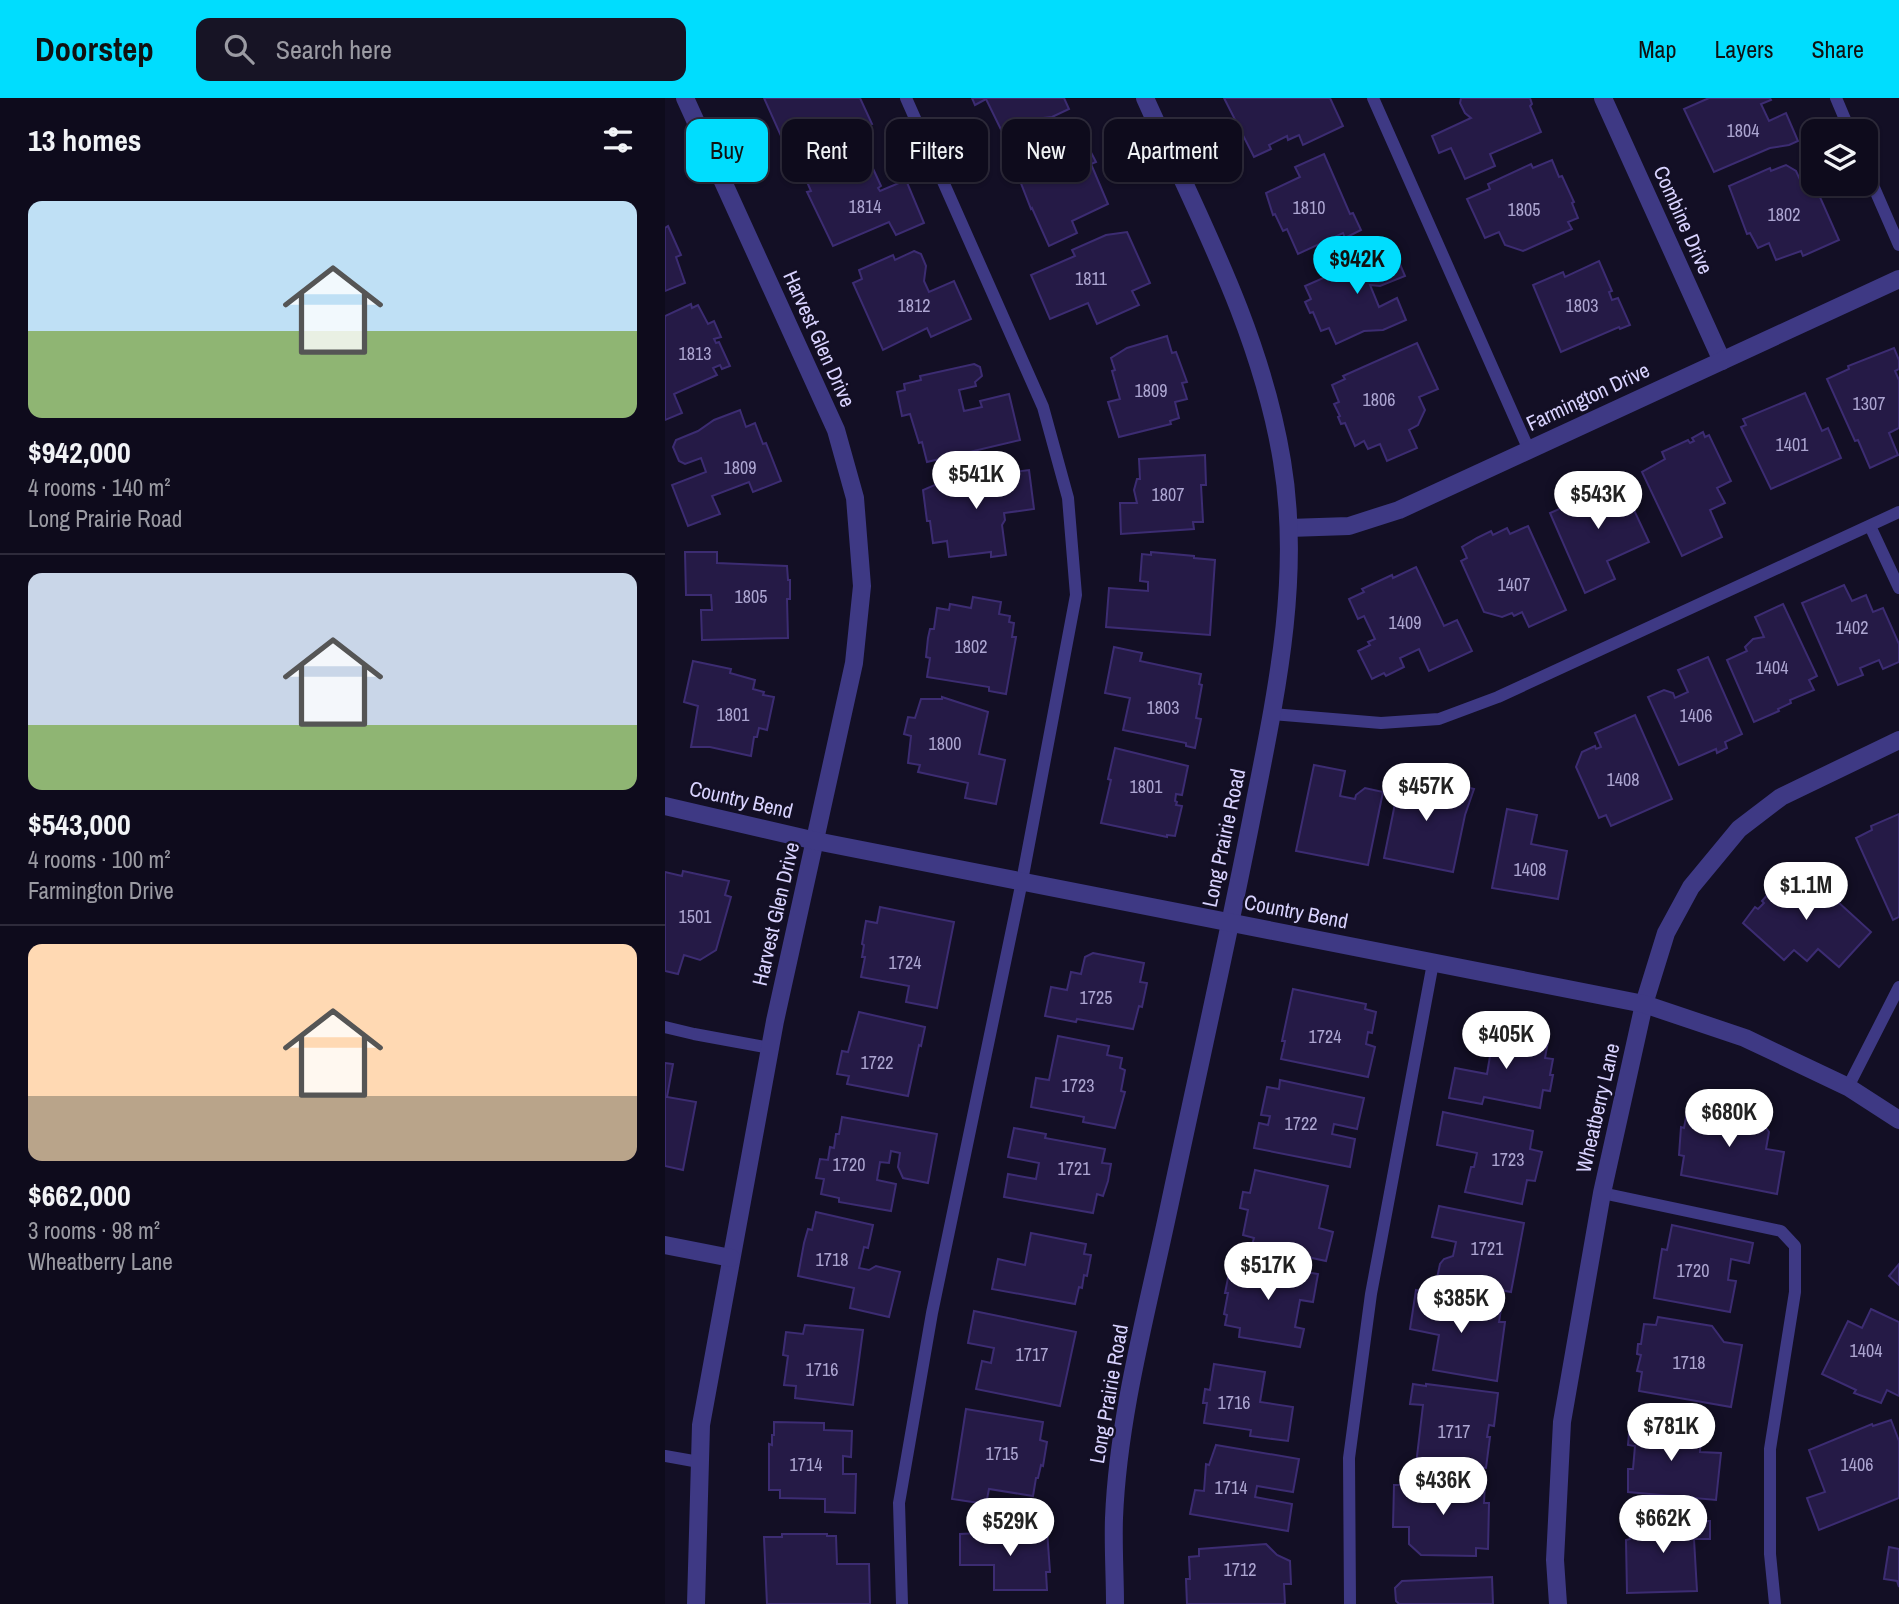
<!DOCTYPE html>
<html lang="en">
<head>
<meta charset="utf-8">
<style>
  body { margin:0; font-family:"Archivo Narrow",sans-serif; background:#171425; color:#f1f3f6; height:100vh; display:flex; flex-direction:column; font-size:26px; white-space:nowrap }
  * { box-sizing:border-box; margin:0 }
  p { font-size:23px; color:#9b9ba3 }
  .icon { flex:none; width:38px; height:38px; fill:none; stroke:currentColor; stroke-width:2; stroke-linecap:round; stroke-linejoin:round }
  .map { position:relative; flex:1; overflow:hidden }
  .sheet { display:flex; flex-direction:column; background:#0e0b1c; width:665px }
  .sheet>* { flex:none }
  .banner { position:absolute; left:21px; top:21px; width:665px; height:63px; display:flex; gap:14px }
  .buttons { position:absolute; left:1136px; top:21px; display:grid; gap:14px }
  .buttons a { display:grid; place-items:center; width:77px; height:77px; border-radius:14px; background:#0e0b1c; box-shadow:0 2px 5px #0004,0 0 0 2px #2e2b3b; font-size:35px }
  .price { position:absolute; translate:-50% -60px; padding:0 16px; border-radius:24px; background:#fff; color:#222; font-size:23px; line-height:46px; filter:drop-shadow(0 2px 4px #0008) }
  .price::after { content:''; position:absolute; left:50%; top:42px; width:21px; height:16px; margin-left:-10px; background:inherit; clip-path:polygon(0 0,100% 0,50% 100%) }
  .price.current { background:#00ddfe; color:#111 }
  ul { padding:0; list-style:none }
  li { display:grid; align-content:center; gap:14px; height:371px; padding:0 28px }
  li+li { border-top:2px solid #2e2b3b }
  li span { display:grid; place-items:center; height:217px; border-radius:14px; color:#555 }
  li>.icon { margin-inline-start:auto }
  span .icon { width:126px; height:126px; fill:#fffc; stroke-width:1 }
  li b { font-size:30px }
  h2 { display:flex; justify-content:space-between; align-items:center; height:84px; padding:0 28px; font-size:30px }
  .chip { padding:0 24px; border-radius:14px; background:#0e0b1c; box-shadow:0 2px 5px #0004,0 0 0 2px #2e2b3b; font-size:24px; line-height:63px }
  .chip.current { background:#00ddfe; color:#111 }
  header { display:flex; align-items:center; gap:42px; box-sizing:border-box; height:98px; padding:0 35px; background:#00ddfe; color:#111 }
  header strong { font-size:33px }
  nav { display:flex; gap:38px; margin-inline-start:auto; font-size:24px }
  .search { width:490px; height:63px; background:#171425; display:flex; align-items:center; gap:18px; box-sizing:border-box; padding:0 24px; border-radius:14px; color:#9b9ba3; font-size:26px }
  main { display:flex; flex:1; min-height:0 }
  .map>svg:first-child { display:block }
  .building { fill:#251a46; stroke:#3c2c72; stroke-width:2 }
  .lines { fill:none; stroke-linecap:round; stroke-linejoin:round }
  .service { stroke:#3e3984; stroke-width:12 }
  .minor { stroke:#3e3984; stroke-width:18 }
  .tertiary { stroke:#3e3984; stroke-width:18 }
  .labels { text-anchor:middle; stroke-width:5; stroke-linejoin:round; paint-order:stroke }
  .number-label { font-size:18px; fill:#aca5d1 }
  .street-label { font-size:21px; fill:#d9d3ff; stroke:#130f25 }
</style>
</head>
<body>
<header>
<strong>Doorstep</strong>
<div class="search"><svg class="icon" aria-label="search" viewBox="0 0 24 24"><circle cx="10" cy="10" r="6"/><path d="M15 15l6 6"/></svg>Search here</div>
<nav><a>Map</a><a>Layers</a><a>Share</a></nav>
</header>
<main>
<section class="sheet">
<h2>13 homes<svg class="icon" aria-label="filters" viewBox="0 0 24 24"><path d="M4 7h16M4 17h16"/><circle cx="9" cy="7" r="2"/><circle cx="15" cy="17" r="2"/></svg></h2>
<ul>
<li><span style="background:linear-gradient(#bfe0f5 60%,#8fb573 0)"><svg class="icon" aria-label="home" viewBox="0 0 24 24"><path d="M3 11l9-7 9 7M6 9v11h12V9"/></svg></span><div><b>$942,000</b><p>4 rooms · 140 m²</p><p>Long Prairie Road</p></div></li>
<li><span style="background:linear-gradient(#c9d6e8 70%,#8fb573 0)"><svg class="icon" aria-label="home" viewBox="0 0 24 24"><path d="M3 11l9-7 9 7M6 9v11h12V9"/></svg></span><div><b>$543,000</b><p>4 rooms · 100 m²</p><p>Farmington Drive</p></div></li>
<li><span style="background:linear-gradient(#ffd9b3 70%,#b9a48a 0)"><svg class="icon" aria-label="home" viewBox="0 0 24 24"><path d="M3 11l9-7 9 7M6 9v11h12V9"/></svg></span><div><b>$662,000</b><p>3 rooms · 98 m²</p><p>Wheatberry Lane</p></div></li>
</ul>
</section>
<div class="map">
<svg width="1234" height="1506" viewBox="0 0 1234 1506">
  <rect width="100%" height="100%" fill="#130f25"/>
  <g class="building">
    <path d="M99 0H195L207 26 178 38 175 31 150 43 153 50 141 56 132 41 122 45 118 37 116 38Z"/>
    <path d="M307 0H399L404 11 387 19 368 21 376 39 346 52 321 1 310 7Z"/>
    <path d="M559 0H665L678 28 638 47 634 37 623 42 622 38 604 47 606 51 589 59Z"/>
    <path d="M796 0H865L867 6 865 8 876 34 825 56 830 68 800 81 786 50 774 55 767 38 806 20 800 15 795 5Z"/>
    <path d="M1044 0H1105L1106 2 1096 6 1104 23 1121 15 1133 43 1124 47 1105 50 1049 74 1019 11Z"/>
    <path d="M416 35 431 64 426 66 443 106 407 123 412 135 384 148 367 110 366 111 350 70 378 58 376 52Z"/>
    <path d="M199 51 216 88 213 90 215 93 241 82 259 125 231 137 224 124 168 148 142 94 146 93 139 77Z"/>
    <path d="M659 56 685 116 688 115 696 132 680 140 678 135 633 156 622 131 618 133 610 116 608 117 601 95 635 79 630 69Z"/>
    <path d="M887 62 894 79 897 78 909 104 907 105 913 120 903 124 907 131 858 153 840 147 834 134 820 140 802 101 825 91 823 86 866 66 868 70Z"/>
    <path d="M1121 67 1131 73 1137 86 1147 81 1174 142 1138 158 1136 153 1111 162 1104 145 1093 150 1085 135 1082 136 1064 88 1105 70 1106 73Z"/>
    <path d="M3 128 16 157 11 159 20 185 0 193V130Z"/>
    <path d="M462 134 485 185 467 193 474 207 432 226 423 205 385 221 366 177 410 158 407 152 441 137Z"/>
    <path d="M725 143 740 178 715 188 705 187 714 209 732 200 741 222 718 232 699 233 671 246 664 230 656 233 648 214 645 215 640 204 646 201 640 188 697 163 694 157Z"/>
    <path d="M249 153 256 156 261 168 259 183 264 194 289 183 306 221 266 239 262 230 218 252 188 185 197 181 194 172 228 157 230 162Z"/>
    <path d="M934 163 947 193 944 194 947 202 953 200 965 227 955 231 954 229 896 254 868 187 898 174 900 179Z"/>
    <path d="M26 206 27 210 33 207 43 226 49 223 56 239 49 241 51 245 54 244 65 268 57 271 55 267 48 270 52 277 9 296 17 315 0 322V218Z"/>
    <path d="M502 238 507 255 511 254 522 284 517 285 522 301 510 304 514 320 505 323 506 326 454 339 443 304 455 301 447 273 450 272 446 260 462 250Z"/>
    <path d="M752 245 773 291 754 299 760 312 753 327 744 332 752 350 722 363 715 346 703 351 699 343 690 348 680 325 676 326 673 319 675 318 669 306 674 304 667 287 680 281 678 278Z"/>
    <path d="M1229 250 1234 262V271L1230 273 1234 282V330L1224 335 1233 357 1205 370 1193 342 1190 343 1162 281 1184 271 1183 268Z"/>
    <path d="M309 266 315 269 317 278 310 284 311 288 294 292 299 313 317 309 315 303 344 296 355 342 262 364 257 344 254 345 245 316 237 318 232 294 240 292 239 286 256 282 255 278Z"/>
    <path d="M1140 295 1157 333 1163 330 1176 360 1106 391 1076 329 1081 327 1078 321Z"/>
    <path d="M75 312 81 329 90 325 98 346 101 345 116 383 88 394 84 384 47 398 55 416 23 428 7 387 41 374 36 360 20 366 14 363 8 349 11 342 33 333 49 322Z"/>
    <path d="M1038 334 1040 339 1044 337 1066 383 1052 390 1060 405 1045 412 1057 439 1017 458 977 374 1000 361 997 354 1023 342 1025 345 1029 343 1027 340Z"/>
    <path d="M540 357 541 387H536L538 424H528L529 431 456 436 455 405H472L469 392 472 381H475L474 361Z"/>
    <path d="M364 372 369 411 339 415 340 422 337 427 341 457 326 459V454L284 459 282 443 268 445 265 423H262L258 392 279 383Z"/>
    <path d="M953 378 984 444 942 463 950 481 920 495 885 415 899 409 897 404Z"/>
    <path d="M863 428 901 512 864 529 857 514 849 518 847 515 837 519 819 514 796 463 802 460 797 449 812 440 826 433 828 437 842 430 845 436Z"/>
    <path d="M20 454H52V465L122 468 123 482H125V501H122L123 540 37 542 36 512H47L46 497H21Z"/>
    <path d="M486 454 529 458V460L550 462 545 537 441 529 444 490 483 493V484L475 483 477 456 486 457Z"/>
    <path d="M751 469 779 528 792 522 807 553 764 573 754 551 735 560 739 569 721 578 719 575 707 581 693 553 705 547 703 544 710 541 699 518 693 521 684 501 699 494 697 491 727 477 728 480Z"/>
    <path d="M1179 487 1187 503 1201 497 1208 514 1218 510 1234 546V564L1218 571 1214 562 1195 570 1198 577 1173 587 1137 505Z"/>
    <path d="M308 499 336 504 334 516 345 518 344 524 349 525 347 539H351L341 596 324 593V589L262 579 265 560 261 559 263 540 265 531H269L272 510 284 512 285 506 306 510Z"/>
    <path d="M1118 506 1152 578 1144 582 1149 592 1125 602 1126 605 1113 611 1114 613 1089 624 1062 562 1082 553 1080 549 1088 541 1099 539 1090 519Z"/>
    <path d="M449 549 477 555 475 563 536 576 534 586 537 587 531 620 536 621 530 650 521 648V645L458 632 465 600 440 595Z"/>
    <path d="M1043 559 1077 636 1060 644 1062 650 1052 655 1051 651 1014 667 983 599 999 592 1008 595 1010 600 1023 594 1013 572Z"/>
    <path d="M28 563 66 571 65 575 90 582 88 591 99 594 98 597 109 599 102 632 94 630 92 639H89L86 658 45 649H26L33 608 19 604Z"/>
    <path d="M277 599 323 614 314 656 340 662 331 706 300 700 303 685 253 674 255 667 243 665 246 638 239 636 243 619 250 620 256 601H277Z"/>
    <path d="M970 617 1007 701 946 728 941 717 934 720 911 669 917 654 930 648 931 651 936 649 930 635Z"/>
    <path d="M450 650 523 668 517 697 511 696 510 703 512 704 511 707 517 708 510 738 502 737V739L436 725 446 682 443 681Z"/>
    <path d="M649 667 680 673 675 698 690 701 691 697 700 690 718 694 703 767 631 753Z"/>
    <path d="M737 671 767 677 763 700 782 703 784 691 793 687 809 691 800 717 788 774 719 760Z"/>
    <path d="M842 711 872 717 866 746 902 753 893 801 827 790Z"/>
    <path d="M1234 716V819L1228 822 1191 740 1207 732 1206 728Z"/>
    <path d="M1138 772 1206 834 1174 869 1153 851 1142 863 1129 852 1119 862 1078 825 1090 809 1093 811 1099 805 1097 803 1112 786 1117 791 1124 783 1126 786Z"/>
    <path d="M18 773 64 783 60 797 66 799 51 852 35 862 19 857 13 876 0 873V774L17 778Z"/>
    <path d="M215 809 289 824 272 910 241 904 244 888 196 879 200 859H197L199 847 197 846 201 823 212 825Z"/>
    <path d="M428 855 479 865 475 884 482 885 477 909 474 908 468 931 412 921 411 924 380 918 386 889 402 892 406 874 416 876 420 859Z"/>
    <path d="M628 891 701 906 700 911 711 914 707 935 703 934 701 946 710 949 703 979 616 961 620 943H617Z"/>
    <path d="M194 914 260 929 256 948 254 947 243 998 182 986 184 978 172 976 177 953 183 954Z"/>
    <path d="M818 932 868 942V939L883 943 880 960 888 961 885 977H888L885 993 878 992 875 1010 819 999 817 1006 784 1000 790 970 822 976 825 958 812 955 809 951 812 935Z"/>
    <path d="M393 938 444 948 442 957 457 960 455 970 460 972 456 993 460 994 450 1030 418 1024 419 1019 366 1009 371 980 384 982Z"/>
    <path d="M0 965 8 966 2 999 31 1004 18 1072 0 1068Z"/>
    <path d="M615 982 699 1000 692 1031 669 1026 667 1036 690 1041 685 1069 589 1050 594 1025 603 1027 605 1018 596 1017 602 989 614 991Z"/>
    <path d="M1037 1007 1091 1016 1104 1034 1101 1051 1119 1054 1112 1096 1016 1077 1019 1058 1014 1057 1016 1029 1019 1030 1023 1009 1036 1012Z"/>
    <path d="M778 1014 868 1033 865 1051 877 1054 870 1083 862 1082 857 1106 800 1094 806 1069H809L812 1055 772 1047Z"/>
    <path d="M177 1019 272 1036 263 1085 238 1080 233 1069 235 1055 226 1053 224 1065 215 1064 212 1082 231 1086 226 1113 174 1104V1100L156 1096 159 1081 151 1080 155 1061 163 1062 165 1049 169 1050 171 1036H174Z"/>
    <path d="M349 1030 381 1036 380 1040 440 1051 437 1065 446 1066 443 1083 438 1098 432 1096 428 1115 339 1099 343 1076 371 1081 374 1065 343 1059Z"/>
    <path d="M590 1072 663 1088 654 1130 668 1134 661 1163 587 1147 589 1140 578 1137 583 1112 575 1110 578 1094 585 1095Z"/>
    <path d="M774 1108 859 1125 846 1194 772 1180 775 1166 779 1161 788 1158 791 1144 767 1139Z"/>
    <path d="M151 1114 208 1127 203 1150 199 1149 194 1170 204 1172 211 1168 235 1174 224 1219 185 1210 189 1190 133 1178 139 1145 143 1131 147 1132Z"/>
    <path d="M1007 1127 1088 1145 1084 1165 1066 1161 1063 1182 1071 1183 1065 1214 989 1200 997 1151 1002 1152Z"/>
    <path d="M366 1135 421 1146 419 1156 426 1157 422 1178 419 1177 417 1190 414 1189 410 1206 327 1191 333 1161 360 1167Z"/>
    <path d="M570 1162 653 1176 648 1204 635 1202 630 1229 639 1231 635 1249 574 1239 575 1230 560 1227 562 1217 559 1216 563 1195H560L564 1175H568Z"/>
    <path d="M1234 1166V1187L1224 1178Z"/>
    <path d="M751 1192 768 1195 767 1200 836 1211 834 1224H840L832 1283 768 1272 774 1237 745 1231Z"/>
    <path d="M1206 1211 1234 1224V1298L1222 1292 1216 1305 1189 1295 1191 1292 1157 1276 1183 1223 1197 1230Z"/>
    <path d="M309 1213 411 1234 395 1308 311 1291 317 1263 326 1265 329 1250 303 1245Z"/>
    <path d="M993 1219 1047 1228 1059 1244 1077 1247 1066 1309 974 1293 977 1274 972 1273 976 1257 972 1256 973 1246H976L979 1226 991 1227Z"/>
    <path d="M140 1227 198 1232 188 1307 130 1300 131 1288 119 1287 123 1258 118 1257 121 1234 138 1236Z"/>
    <path d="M549 1266 600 1274 595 1304 628 1309 623 1343 585 1338 586 1332 539 1325 542 1305H538L540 1291 545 1292Z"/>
    <path d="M748 1286 761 1288V1286L833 1295 829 1328 824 1327 822 1339H825L821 1370 783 1365V1371L751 1367 758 1307 745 1306Z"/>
    <path d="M301 1311 378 1324 375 1342 382 1344 378 1368 376 1367 373 1380H371L368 1398 324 1391 321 1406 287 1401Z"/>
    <path d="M1226 1322 1234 1343V1400L1154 1432 1142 1400 1160 1394 1144 1352 1207 1326 1208 1328Z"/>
    <path d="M965 1323 1018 1328V1335L1036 1337 1035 1354 1056 1355 1051 1402 963 1394V1371H968L970 1348 963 1347Z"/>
    <path d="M109 1324 159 1325V1332L187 1333 186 1359 178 1358V1376H191L190 1415 160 1414V1401L115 1400V1392H104V1346L107 1347V1337H109Z"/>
    <path d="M551 1347 634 1361 628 1394 592 1388 590 1399 627 1406 623 1433 525 1416 530 1392 539 1393 541 1366 544 1367Z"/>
    <path d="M756 1383 820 1384 819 1405H824L823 1451 811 1450V1458L756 1457 744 1446V1429H728L729 1387H756Z"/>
    <path d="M1029 1421V1423H1045V1441H1029L1032 1493 962 1495 961 1442 965 1441 964 1422Z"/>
    <path d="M382 1432 385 1474H381L382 1492H329V1467H295V1436Z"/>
    <path d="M117 1436H162V1438H171L172 1466H204L205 1506H102L99 1439H117Z"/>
    <path d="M601 1446 612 1457 625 1463 626 1486H619L620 1506H522L521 1481H525L524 1459 534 1458V1451Z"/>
    <path d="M1224 1449 1234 1451V1489L1232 1483 1219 1481Z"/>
    <path d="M827 1479 828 1506H734L731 1503 730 1490 737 1483Z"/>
  </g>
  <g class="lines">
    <g class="service">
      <path d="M708 0 864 352"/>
      <path d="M1171 0 1185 33"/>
      <path d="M1200 69 1234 147"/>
      <path d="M1205 428 1234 490"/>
      <path d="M607 616 716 625 774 621 833 599 1234 414"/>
      <path d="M0 929 29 936 105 950"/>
      <path d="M1183 989 1234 889"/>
      <path d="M937 1095 1116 1133 1130 1148V1194L1105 1351V1456L1110 1506"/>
      <path d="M0 1358 34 1364"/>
      <path d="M237 1506 234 1405 267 1215 357 783 411 497 403 400 378 309 241 0"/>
      <path d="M685 1506 684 1360 706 1196 768 865"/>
    </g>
    <g class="minor">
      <path d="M20 0 171 332 190 400 197 488 189 565 110 923 36 1327 31 1506"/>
      <path d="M938 0 1057 263"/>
      <path d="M624 430 684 428 734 412 1234 181"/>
      <path d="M0 1147 66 1160"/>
      <path d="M450 1506C450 1478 448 1449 449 1420 453 1319 482 1213 503 1114 531 982 561 850 587 718 610 601 637 482 617 363 596 234 533 118 480 0"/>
      <path d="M893 1506 890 1462 897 1324 937 1095 979 906 1001 835 1026 789 1074 731 1116 699 1234 642"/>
    </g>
    <path class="tertiary" d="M0 708 151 743 979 906 1080 940 1183 989 1234 1022"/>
  </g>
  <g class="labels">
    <g class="number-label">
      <text x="1078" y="39">1804</text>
      <text x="200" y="115">1814</text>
      <text x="644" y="116">1810</text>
      <text x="859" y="118">1805</text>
      <text x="1119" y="123">1802</text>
      <text x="426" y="187">1811</text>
      <text x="249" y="214">1812</text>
      <text x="917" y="214">1803</text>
      <text x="30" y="262">1813</text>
      <text x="486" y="299">1809</text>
      <text x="714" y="308">1806</text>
      <text x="1204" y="312">1307</text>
      <text x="1127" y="353">1401</text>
      <text x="75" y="376">1809</text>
      <text x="503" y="403">1807</text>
      <text x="849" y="493">1407</text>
      <text x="86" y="505">1805</text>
      <text x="740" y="531">1409</text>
      <text x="1187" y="536">1402</text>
      <text x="306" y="555">1802</text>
      <text x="1107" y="576">1404</text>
      <text x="498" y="616">1803</text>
      <text x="68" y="623">1801</text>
      <text x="1031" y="624">1406</text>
      <text x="280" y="652">1800</text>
      <text x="958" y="688">1408</text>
      <text x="481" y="695">1801</text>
      <text x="865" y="778">1408</text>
      <text x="30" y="825">1501</text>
      <text x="240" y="871">1724</text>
      <text x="431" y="906">1725</text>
      <text x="660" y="945">1724</text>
      <text x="212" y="971">1722</text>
      <text x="413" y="994">1723</text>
      <text x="636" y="1032">1722</text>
      <text x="843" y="1068">1723</text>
      <text x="184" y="1073">1720</text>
      <text x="409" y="1077">1721</text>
      <text x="822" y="1157">1721</text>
      <text x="167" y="1168">1718</text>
      <text x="1028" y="1179">1720</text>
      <text x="1201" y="1259">1404</text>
      <text x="367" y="1263">1717</text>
      <text x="1024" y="1271">1718</text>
      <text x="157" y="1278">1716</text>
      <text x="569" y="1311">1716</text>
      <text x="789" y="1340">1717</text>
      <text x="337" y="1362">1715</text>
      <text x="141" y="1373">1714</text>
      <text x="1192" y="1373">1406</text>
      <text x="566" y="1396">1714</text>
      <text x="575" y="1478">1712</text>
    </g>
    <g class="street-label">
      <text transform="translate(1018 122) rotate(66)" y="7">Combine Drive</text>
      <text transform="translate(154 241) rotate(66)" y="7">Harvest Glen Drive</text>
      <text transform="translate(923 299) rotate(-25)" y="7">Farmington Drive</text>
      <text transform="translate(76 702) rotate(13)" y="7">Country Bend</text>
      <text transform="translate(559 740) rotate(-78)" y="7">Long Prairie Road</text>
      <text transform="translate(631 814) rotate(11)" y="7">Country Bend</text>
      <text transform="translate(111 816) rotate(-77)" y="7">Harvest Glen Drive</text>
      <text transform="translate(933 1010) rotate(-77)" y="7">Wheatberry Lane</text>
      <text transform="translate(444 1296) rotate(-80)" y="7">Long Prairie Road</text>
    </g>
  </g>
</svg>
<div class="buttons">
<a><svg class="icon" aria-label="layers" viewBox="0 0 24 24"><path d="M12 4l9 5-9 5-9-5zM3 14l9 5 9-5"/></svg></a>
</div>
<b class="price current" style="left:692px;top:198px">$942K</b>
<b class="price" style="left:311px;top:413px">$541K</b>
<b class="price" style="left:933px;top:433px">$543K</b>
<b class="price" style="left:761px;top:725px">$457K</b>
<b class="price" style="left:1141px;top:824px">$1.1M</b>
<b class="price" style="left:841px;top:973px">$405K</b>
<b class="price" style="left:1064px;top:1051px">$680K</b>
<b class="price" style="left:603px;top:1204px">$517K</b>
<b class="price" style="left:796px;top:1237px">$385K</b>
<b class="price" style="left:1006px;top:1365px">$781K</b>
<b class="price" style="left:778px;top:1419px">$436K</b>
<b class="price" style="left:998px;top:1457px">$662K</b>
<b class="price" style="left:345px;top:1460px">$529K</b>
<div class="banner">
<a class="chip current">Buy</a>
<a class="chip">Rent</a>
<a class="chip">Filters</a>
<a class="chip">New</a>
<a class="chip">Apartment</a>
</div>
</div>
</main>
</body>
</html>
